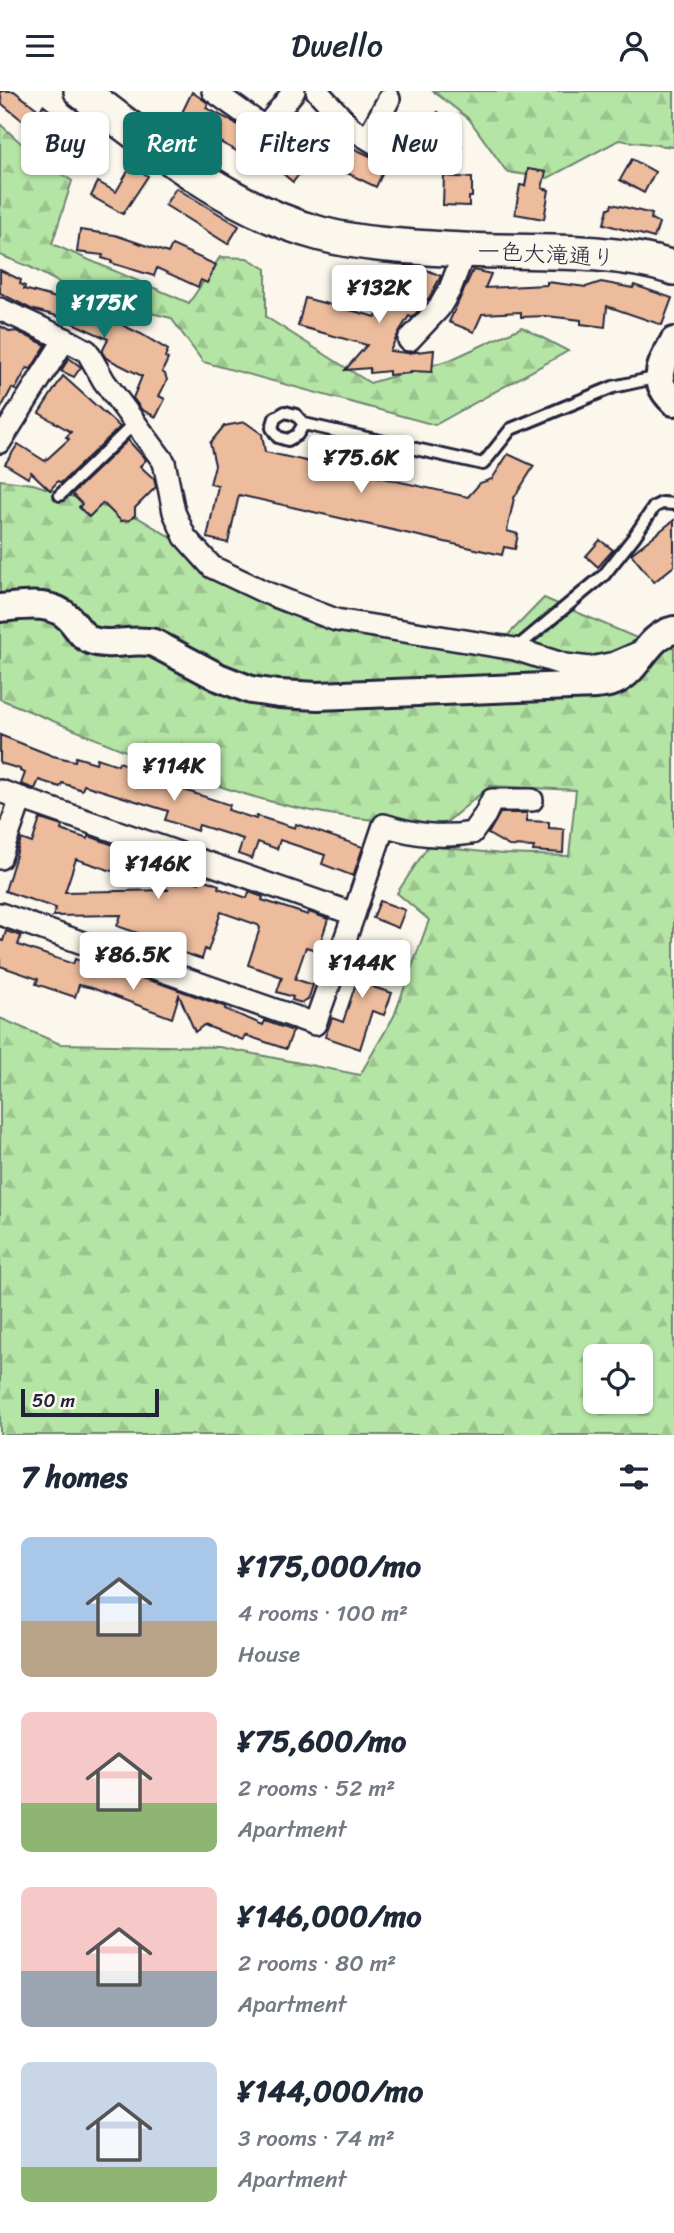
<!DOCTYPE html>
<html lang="en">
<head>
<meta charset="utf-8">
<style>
  body { margin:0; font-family:Sriracha,"Klee One",sans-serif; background:#f6f6f7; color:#1f2937; height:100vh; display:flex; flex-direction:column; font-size:26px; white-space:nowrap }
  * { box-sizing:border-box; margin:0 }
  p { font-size:23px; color:#747a83 }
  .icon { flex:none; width:38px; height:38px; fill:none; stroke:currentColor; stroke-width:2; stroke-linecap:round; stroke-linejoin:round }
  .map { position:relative; height:1344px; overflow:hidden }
  .side { display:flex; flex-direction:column; background:#fff; flex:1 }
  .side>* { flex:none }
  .top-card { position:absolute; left:21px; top:21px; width:634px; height:63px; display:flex; gap:14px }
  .fabs { position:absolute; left:583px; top:1253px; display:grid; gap:14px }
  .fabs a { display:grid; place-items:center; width:70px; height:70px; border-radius:10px; background:#fff; box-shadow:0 2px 5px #0004; font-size:35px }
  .scale { position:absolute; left:21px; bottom:18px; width:138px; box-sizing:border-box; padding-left:7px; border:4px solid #22223b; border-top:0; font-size:19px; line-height:24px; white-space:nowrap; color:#22223b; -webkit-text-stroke:5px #fbf7ec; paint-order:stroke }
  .price { position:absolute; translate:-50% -60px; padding:0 16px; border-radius:7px; background:#fff; color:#222; font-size:23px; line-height:46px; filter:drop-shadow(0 2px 4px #0008) }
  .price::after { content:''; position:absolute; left:50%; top:42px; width:21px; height:16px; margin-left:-10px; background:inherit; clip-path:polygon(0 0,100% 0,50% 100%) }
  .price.active { background:#0f766e; color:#fff }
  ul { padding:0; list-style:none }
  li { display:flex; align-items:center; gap:21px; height:175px; padding:0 21px }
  li span { display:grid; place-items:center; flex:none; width:196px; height:140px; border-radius:10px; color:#555 }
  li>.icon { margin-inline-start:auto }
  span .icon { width:84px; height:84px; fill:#fffc; stroke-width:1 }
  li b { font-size:30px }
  h2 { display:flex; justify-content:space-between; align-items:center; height:84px; padding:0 21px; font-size:30px }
  .pill { padding:0 24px; border-radius:10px; background:#fff; box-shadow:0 2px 5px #0004; font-size:24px; line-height:63px }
  .pill.active { background:#0f766e; color:#fff }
  header { display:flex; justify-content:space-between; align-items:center; height:91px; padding:0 21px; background:#fff; font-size:32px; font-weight:600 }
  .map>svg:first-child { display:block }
  .forest { fill:url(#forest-firs); stroke:#6c8470; stroke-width:2; fill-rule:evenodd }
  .building { fill:#ecbc9c; stroke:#22223b; stroke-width:2; fill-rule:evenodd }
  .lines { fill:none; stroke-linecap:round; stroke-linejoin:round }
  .service-casing { stroke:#22223b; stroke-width:16 }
  .minor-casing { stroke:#22223b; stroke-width:26 }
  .tertiary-casing { stroke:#22223b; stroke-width:32 }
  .primary-casing { stroke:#22223b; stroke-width:38 }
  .service { stroke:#fbf7ec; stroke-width:10 }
  .minor { stroke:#fbf7ec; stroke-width:21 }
  .tertiary { stroke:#fbf7ec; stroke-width:26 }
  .primary { stroke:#fbf7ec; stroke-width:33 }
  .labels { text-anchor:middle; stroke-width:5; stroke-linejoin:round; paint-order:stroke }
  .street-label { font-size:23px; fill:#22223b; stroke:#fbf7ec }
</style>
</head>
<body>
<header><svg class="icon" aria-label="menu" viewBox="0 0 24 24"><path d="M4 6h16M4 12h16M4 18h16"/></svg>Dwello<svg class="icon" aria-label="person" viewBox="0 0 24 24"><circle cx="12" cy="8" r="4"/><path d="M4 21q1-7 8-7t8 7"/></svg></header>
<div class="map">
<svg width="674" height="1344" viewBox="0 0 674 1344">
  <defs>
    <pattern id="forest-firs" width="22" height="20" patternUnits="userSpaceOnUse" patternTransform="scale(1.75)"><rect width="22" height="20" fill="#b5e5a5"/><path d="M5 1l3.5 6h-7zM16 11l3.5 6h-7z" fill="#9bc48f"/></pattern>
  </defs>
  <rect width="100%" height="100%" fill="#fbf7ec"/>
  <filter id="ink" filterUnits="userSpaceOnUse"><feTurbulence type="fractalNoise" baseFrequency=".0143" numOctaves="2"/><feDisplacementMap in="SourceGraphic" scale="14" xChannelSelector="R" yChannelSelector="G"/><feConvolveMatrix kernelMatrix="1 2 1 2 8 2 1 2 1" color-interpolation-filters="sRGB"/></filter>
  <g filter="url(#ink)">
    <g class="forest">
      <path d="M433 0H674V56L619 49 548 87 507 81 469 28Z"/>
      <path d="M0 33 34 64 72 90 52 153 189 212 220 166 247 167 266 178V226L370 292 450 269 522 236 568 260 435 334 203 271 171 227 86 206 30 176 0 164Z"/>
      <path d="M0 389 33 393 137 426 319 536 508 544 544 507 639 548 674 556V1344H0V927L60 953 219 956 360 984 394 925 429 829 397 802 428 755 502 763 569 765 576 699 490 695 442 735C383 730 326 726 269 710 179 686 86 643 0 608ZM595 1265H640V1311H595Z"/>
    </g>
    <g class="building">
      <path d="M0 0H14L40 20 43 14 72 37 75 34 97 52 83 68 58 46 52 53 2 13Z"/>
      <path d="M192 1 208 12 206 17 232 30 258 48 269 49 304 77 293 91 271 73 266 79 254 69 218 50 215 54 175 36Z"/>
      <path d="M438 21 454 39 451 43 462 55 449 67 421 37Z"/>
      <path d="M353 57 387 73 376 96 347 82 350 77 345 73Z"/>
      <path d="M632 68 655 81 644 102 620 89Z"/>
      <path d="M131 75 148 85 123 123 91 105 98 91 116 101Z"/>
      <path d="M528 78 546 81 542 97 549 99 544 128 515 123 520 94 525 95Z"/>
      <path d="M444 85 472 87V106H469V115L443 114Z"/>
      <path d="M176 97 239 135 228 153 165 114Z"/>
      <path d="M612 113 652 123 651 128 659 132 654 147 604 133 608 117H611Z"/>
      <path d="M80 139 115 144 168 162 172 154 216 174 207 192 201 189 198 196 157 177 154 185 111 172 112 170 102 167 103 164 77 161Z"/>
      <path d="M405 175 420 176 441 185 428 209 424 207 418 220 412 227 409 225 399 241 390 260 407 262 434 259 432 281 411 280V282L389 284V280L370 282V277L345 279 367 254 298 235 305 207 376 226 379 220 382 221Z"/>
      <path d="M0 179 21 189 20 193 25 195 24 198 78 213 141 243 168 259 165 266 168 268 162 281 165 283 167 289 159 305 165 308 156 326 142 319 133 307 142 285 106 267 102 261 108 248 57 225 31 218 0 202Z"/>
      <path d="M473 179 491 183 485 197 547 194V191L586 196 601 191 633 197 634 194 672 207 662 234 607 215 605 236 581 233V229L546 225 521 226V221L482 223 474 241 449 231Z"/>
      <path d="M0 235 11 241 16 240 46 254 31 278 27 277 15 299 12 297 0 319Z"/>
      <path d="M69 267 81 276 74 286 61 280Z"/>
      <path d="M63 285 120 336 61 392 58 390 50 399 31 381 28 387 5 373 18 353 45 370 69 348 66 346 71 341 39 322Z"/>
      <path d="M245 331 262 343 265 361 468 406 480 392 492 388 508 363 534 375 514 407 507 440 518 443 515 458 504 456 502 464 239 404 228 452 207 447 218 395 210 393 215 374 210 352 224 335Z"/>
      <path d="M128 349 146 369 140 375 154 388 156 396 135 417V424L130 429 121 430 103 412 89 426 79 416 82 413 72 403Z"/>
      <path d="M674 429V475L654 491 631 463Z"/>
      <path d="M600 449 613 459 598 476 586 465Z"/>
      <path d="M0 644 53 665 75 670 76 666 96 672 97 667 118 674 119 671 173 689 172 695 230 714 228 719 256 728 257 725 295 737 296 733 363 756 353 785 322 773 325 764 280 749 277 758 258 751 252 768 238 763 243 748 199 734 197 740 165 729 168 720 84 694 82 699 62 692 60 696 39 689 35 698 21 693 25 682 20 680V678L0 672Z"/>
      <path d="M500 722H527V730L549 731V737L564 738 563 762 533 760 534 756 509 755 488 743Z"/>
      <path d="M40 728 62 735 61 739 88 748 89 745 157 770 155 777 199 792 200 787 219 794 218 797 247 807 249 801 263 806 262 809 308 824 309 821 328 828 319 856 316 859 306 856 295 888 313 894 308 909 302 912 292 909 293 906 277 901 282 886 248 874 260 837 258 834 221 821 208 860 205 858 202 868 180 861 182 857 117 835 121 824 53 825 56 817 5 800 21 748 32 752ZM76 768 169 799 65 801Z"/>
      <path d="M380 810 405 819 398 837 373 827Z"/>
      <path d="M6 840 21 845 18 854 73 873 75 868 121 884 122 882 159 892 226 916 225 918 263 934 265 930 293 940 286 958 245 944 243 949 204 934 195 941 179 904 172 927 92 897 79 894 75 906 36 893 38 888 0 875V849L3 850Z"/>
      <path d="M361 852 385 861 373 896 392 902 384 924 372 920 360 958 325 946 332 927 343 931 360 880 353 877Z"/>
    </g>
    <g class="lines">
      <defs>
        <g id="service">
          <path d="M304 333 297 344 288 349 278 346 272 337 275 327 285 321 296 324 304 333 483 373 511 338 613 296 659 286"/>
          <path d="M60 404 134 333"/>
          <path d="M515 558 604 484 634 446 654 416 662 412 674 413"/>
        </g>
        <g id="minor">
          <path d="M213 0 265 37 294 0"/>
          <path d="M317 0 352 38 382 56"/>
          <path d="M368 47 389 8"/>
          <path d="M0 218 65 248 87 260 104 290 164 371 174 421 185 446 212 476 267 502 336 529 515 558 565 574 590 577 615 572 645 559"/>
          <path d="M409 249 439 217 450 198 465 159"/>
          <path d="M0 351 65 248"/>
          <path d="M0 700 354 823 315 933 0 823"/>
          <path d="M0 767 21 707"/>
          <path d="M354 823 384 734C415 744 440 747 472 742L485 724 492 709H532"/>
        </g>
        <g id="tertiary">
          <path d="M674 250C661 274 650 289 674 311"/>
          <path d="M0 517C23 515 51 509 69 527 77 535 81 546 93 550 111 556 134 547 154 552L218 586 251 599 279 603 318 605 596 594C603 593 611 593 617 589 640 577 647 545 674 539"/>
        </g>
        <path id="primary" d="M81 0C154 55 230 119 321 143 367 155 416 156 463 159 532 162 607 156 674 177"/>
      </defs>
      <use href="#service" class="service-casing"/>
      <use href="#minor" class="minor-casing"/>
      <use href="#tertiary" class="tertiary-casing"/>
      <use href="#primary" class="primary-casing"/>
      <use href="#service" class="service"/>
      <use href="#minor" class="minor"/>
      <use href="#tertiary" class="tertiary"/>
      <use href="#primary" class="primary"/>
    </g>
  </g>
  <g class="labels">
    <g class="street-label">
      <text transform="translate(546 163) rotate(3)" y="8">一色大滝通り</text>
    </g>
  </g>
</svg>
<div class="fabs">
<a><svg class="icon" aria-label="locate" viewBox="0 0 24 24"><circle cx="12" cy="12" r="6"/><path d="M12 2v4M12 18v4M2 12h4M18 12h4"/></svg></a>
</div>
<div class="scale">50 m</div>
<b class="price" style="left:379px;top:234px">¥132K</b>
<b class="price active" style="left:104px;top:249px">¥175K</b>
<b class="price" style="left:361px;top:404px">¥75.6K</b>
<b class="price" style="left:174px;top:712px">¥114K</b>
<b class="price" style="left:158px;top:810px">¥146K</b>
<b class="price" style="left:133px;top:901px">¥86.5K</b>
<b class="price" style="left:362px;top:909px">¥144K</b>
<div class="top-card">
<a class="pill">Buy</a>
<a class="pill active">Rent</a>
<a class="pill">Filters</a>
<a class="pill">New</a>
</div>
</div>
<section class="side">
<h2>7 homes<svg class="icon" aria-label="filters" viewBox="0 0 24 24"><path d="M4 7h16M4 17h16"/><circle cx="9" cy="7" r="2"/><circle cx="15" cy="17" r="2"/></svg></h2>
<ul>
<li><span style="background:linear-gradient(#a9c7e8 60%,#b9a48a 0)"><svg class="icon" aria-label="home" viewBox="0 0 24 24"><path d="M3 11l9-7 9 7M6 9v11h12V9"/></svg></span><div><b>¥175,000/mo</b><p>4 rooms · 100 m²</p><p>House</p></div></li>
<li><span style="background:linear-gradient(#f6c9c9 65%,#8fb573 0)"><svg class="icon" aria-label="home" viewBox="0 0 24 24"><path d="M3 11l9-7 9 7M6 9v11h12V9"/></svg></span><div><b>¥75,600/mo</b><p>2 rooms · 52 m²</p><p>Apartment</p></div></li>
<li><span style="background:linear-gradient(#f6c9c9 60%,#9aa5b1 0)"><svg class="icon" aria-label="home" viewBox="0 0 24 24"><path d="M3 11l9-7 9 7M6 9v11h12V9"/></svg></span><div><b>¥146,000/mo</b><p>2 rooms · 80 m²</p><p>Apartment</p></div></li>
<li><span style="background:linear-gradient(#c9d6e8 75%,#8fb573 0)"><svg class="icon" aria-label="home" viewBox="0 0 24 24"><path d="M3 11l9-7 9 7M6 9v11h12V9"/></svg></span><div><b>¥144,000/mo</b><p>3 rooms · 74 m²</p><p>Apartment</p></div></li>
</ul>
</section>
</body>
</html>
